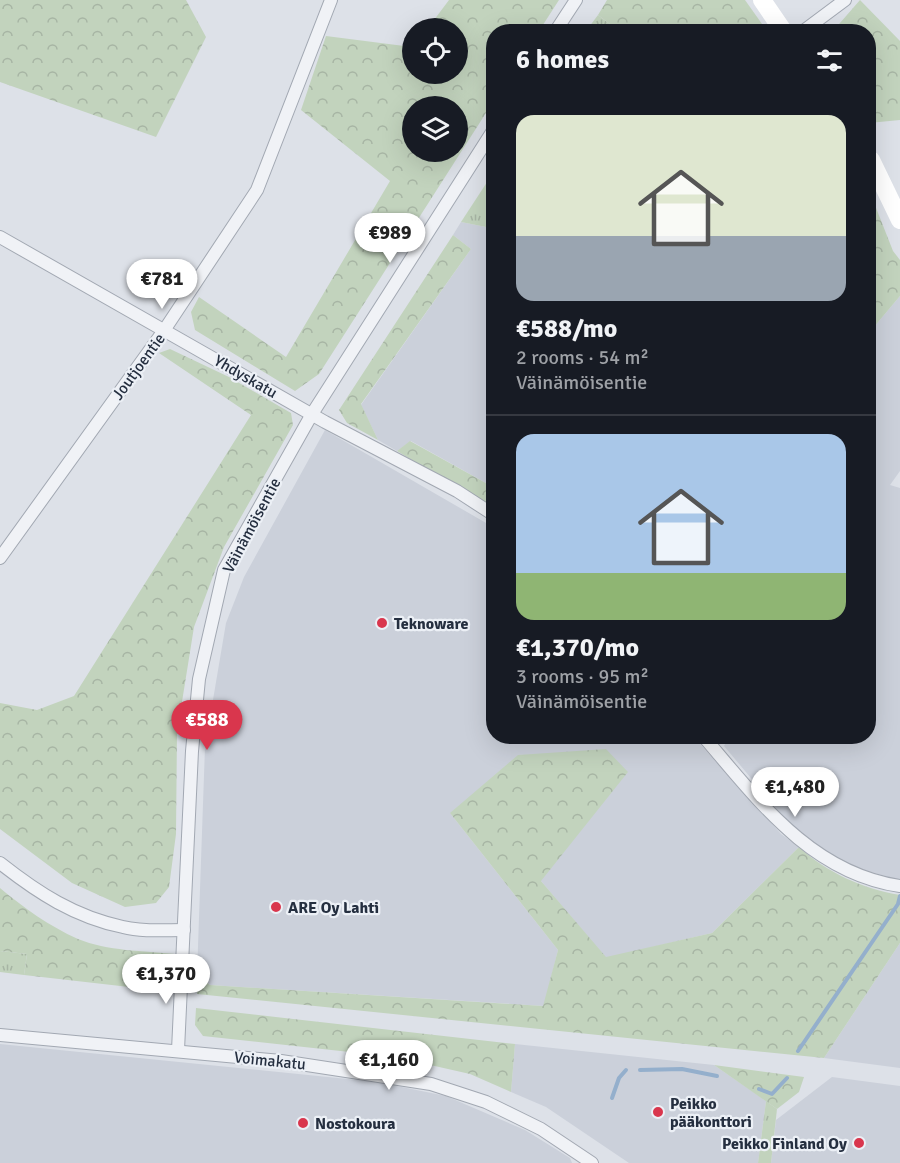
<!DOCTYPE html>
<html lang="en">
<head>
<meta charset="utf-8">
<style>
  body { margin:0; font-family:Signika,sans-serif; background:#20242c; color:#f1f3f6; height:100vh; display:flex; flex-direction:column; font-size:22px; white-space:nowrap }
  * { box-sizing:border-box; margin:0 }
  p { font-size:20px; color:#9ea1a6 }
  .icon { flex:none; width:33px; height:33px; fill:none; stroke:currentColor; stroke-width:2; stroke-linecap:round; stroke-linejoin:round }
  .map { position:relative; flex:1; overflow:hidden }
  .sheet { position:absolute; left:486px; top:24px; width:390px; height:720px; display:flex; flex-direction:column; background:#171b24; border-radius:24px; box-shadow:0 6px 24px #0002 }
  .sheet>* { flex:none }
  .controls { position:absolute; left:402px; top:18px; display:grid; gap:12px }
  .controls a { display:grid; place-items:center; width:66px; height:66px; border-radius:50%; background:#171b24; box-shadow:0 6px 24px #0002; font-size:30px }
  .price { position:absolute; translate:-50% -51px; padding:0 14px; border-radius:21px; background:#fff; color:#222; font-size:20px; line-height:39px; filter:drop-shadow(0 2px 3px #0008) }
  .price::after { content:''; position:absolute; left:50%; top:36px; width:18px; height:14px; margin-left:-9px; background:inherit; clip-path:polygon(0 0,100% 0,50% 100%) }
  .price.on { background:#d9364d; color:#fff }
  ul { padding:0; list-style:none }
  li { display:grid; align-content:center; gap:12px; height:318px; padding:0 30px }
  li+li { border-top:2px solid #363941 }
  li span { display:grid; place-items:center; height:186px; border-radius:18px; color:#555 }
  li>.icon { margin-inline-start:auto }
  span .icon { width:108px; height:108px; fill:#fffc; stroke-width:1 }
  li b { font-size:26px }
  h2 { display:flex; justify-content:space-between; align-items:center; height:72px; padding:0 30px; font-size:26px }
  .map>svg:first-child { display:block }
  .built { fill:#cbd0da }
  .grass { fill:url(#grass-tufts) }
  .forest { fill:url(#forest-crowns); fill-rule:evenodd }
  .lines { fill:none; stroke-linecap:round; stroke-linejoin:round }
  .stream { stroke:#94afcc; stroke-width:4 }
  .street-casing { stroke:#a2a8b2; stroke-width:14 }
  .street { stroke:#f0f2f6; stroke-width:12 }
  .secondary { stroke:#fff; stroke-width:18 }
  .poi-dot { fill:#d9364d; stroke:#ecf0f6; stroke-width:2 }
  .labels { text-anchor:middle; stroke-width:4.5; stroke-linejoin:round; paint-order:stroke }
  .street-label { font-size:16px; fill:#252f40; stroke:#ecf0f6 }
  .poi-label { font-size:16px; font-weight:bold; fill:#252f40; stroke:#ecf0f6; text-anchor:start }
</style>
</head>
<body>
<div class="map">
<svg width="900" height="1163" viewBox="0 0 900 1163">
  <defs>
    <pattern id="grass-tufts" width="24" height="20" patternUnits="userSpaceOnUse" patternTransform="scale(1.5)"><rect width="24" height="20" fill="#c2d3bd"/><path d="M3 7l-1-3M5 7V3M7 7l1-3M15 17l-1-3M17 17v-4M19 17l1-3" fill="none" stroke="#a7b5a4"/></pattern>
    <pattern id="forest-crowns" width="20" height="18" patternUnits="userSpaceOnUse" patternTransform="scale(1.5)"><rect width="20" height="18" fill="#c2d3bd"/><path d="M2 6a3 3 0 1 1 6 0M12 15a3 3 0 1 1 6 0" fill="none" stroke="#a7b5a4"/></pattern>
  </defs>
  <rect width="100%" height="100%" fill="#dde1e8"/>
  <g class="built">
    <path d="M493 217V487L411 441 397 451 378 440 361 405 471 249 453 235 461 222 486 227Z"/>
    <path d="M869 287 874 327 900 296V471L890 485 900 488V880L850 866 813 843 793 828 724 746 729 737 868 736Z"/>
    <path d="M325 430 493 527 494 736 694 737 781 834 799 847 712 933 606 958 541 881 450 813 558 950 544 1006 210 985 197 975 205 747 226 623 244 577Z"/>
    <path d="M900 943V1068L824 1058Z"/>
    <path d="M0 1044 377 1082 446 1096 525 1130 570 1158 572 1163H0Z"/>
    <path d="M515 1044 714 1065 766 1101 758 1163H629L546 1107 511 1092Z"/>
    <path d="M832 1077 900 1086V1163H771L776 1120Z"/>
  </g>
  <g class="grass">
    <path d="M598 15 619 31H586Z"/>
    <path d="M493 173V217L486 227 461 222Z"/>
    <path d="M0 951 27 954 24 975 0 972Z"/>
    <path d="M766 1101 777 1109 771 1163H758Z"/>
  </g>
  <g class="forest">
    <path d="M0 0H186L206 37 156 137 0 82Z"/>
    <path d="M449 0H559L539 31 494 32 493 102 319 374 295 391 195 330 191 312 199 297 286 357 390 181 301 110 326 36 412 47V74H458V28H428ZM412 106H458V152H412Z"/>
    <path d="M607 0H745L767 31H619L598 15Z"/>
    <path d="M860 0 900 41V120L869 123 868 32 833 31Z"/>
    <path d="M869 190 893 251 900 260V296L874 327 868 287Z"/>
    <path d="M453 235 471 249 361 404 378 440 347 423 339 410Z"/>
    <path d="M170 349 229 377 291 413 293 425 224 547 194 627 177 733 176 834 169 887 156 903 125 907 72 883 0 829V703L37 710 74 696 251 415 159 353Z"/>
    <path d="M410 441 493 487V509L397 451Z"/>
    <path d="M606 749 628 772 541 881 606 957 712 933 799 847C826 872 863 889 900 895V943L824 1058 197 994V975L210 985 543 1006 558 950 450 813 518 755Z"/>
    <path d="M0 888C24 908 49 926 78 939 107 951 144 951 175 954L173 992 24 975 27 954 0 951Z"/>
    <path d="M196 1008 515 1044 511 1092 470 1074 395 1057 203 1036 195 1025Z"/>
    <path d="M714 1065 804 1077 799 1092 777 1109Z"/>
  </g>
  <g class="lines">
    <g class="stream">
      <path d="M798 1051 898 904 900 896"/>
      <path d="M640 1070 682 1069 717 1076"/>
      <path d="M759 1089 772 1094 787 1078"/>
      <path d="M612 1098 619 1078 626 1070"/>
    </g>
    <defs>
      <g id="street">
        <path d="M555 32 576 0"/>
        <path d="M802 32 845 0"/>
        <path d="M0 237 325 422 457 491 494 515"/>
        <path d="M0 558 165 329 257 190 331 0"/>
        <path d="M703 736C758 800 811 873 900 886"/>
        <path d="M0 863C38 893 75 917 123 927 142 932 165 930 184 930"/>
        <path d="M0 1035 281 1061 431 1084 486 1102 541 1129 592 1163"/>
        <path d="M178 1050 192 751 199 679 224 570 312 414 494 129"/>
      </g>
    </defs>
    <use href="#street" class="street-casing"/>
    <use href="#street" class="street"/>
    <g class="secondary">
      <path d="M762 0 784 32"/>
      <path d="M871 160 900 220"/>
    </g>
  </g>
  <g class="poi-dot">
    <circle cx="382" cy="623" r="6"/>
    <circle cx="276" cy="907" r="6"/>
    <circle cx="658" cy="1112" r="6"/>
    <circle cx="303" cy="1123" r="6"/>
    <circle cx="859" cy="1143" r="6"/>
  </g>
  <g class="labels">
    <g class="street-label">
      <text transform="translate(138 366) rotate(-54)" y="6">Joutjoentie</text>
      <text transform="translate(246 376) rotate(30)" y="6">Yhdyskatu</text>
      <text transform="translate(251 525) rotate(-62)" y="6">Väinämöisentie</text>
      <text transform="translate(270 1060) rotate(6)" y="6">Voimakatu</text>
    </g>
    <g class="poi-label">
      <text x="394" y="629">Teknoware</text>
      <text x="288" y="913">ARE Oy Lahti</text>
      <text x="670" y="1109">Peikko<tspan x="670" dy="18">pääkonttori</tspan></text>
      <text x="315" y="1129">Nostokoura</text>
      <text x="847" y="1149" text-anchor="end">Peikko Finland Oy</text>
    </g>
  </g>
</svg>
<div class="controls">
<a><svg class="icon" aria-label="locate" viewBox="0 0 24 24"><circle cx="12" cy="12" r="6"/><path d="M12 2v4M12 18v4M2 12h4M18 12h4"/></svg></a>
<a><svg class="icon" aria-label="layers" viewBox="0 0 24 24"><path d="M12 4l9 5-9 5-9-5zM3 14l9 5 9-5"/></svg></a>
</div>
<b class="price" style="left:390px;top:264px">€989</b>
<b class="price" style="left:162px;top:310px">€781</b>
<b class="price on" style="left:207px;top:751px">€588</b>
<b class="price" style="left:795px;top:818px">€1,480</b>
<b class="price" style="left:166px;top:1005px">€1,370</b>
<b class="price" style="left:389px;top:1091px">€1,160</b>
<section class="sheet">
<h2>6 homes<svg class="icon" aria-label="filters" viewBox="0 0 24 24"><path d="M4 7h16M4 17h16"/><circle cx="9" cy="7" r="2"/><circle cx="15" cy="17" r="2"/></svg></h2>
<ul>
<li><span style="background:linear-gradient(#dfe7d0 65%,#9aa5b1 0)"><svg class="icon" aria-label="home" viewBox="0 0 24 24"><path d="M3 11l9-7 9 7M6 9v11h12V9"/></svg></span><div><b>€588/mo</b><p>2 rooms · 54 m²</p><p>Väinämöisentie</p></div></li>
<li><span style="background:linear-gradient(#a9c7e8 75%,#8fb573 0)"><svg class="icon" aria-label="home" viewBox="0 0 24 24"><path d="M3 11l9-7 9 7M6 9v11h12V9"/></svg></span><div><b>€1,370/mo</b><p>3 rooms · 95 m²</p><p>Väinämöisentie</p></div></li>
</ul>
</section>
</div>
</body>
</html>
